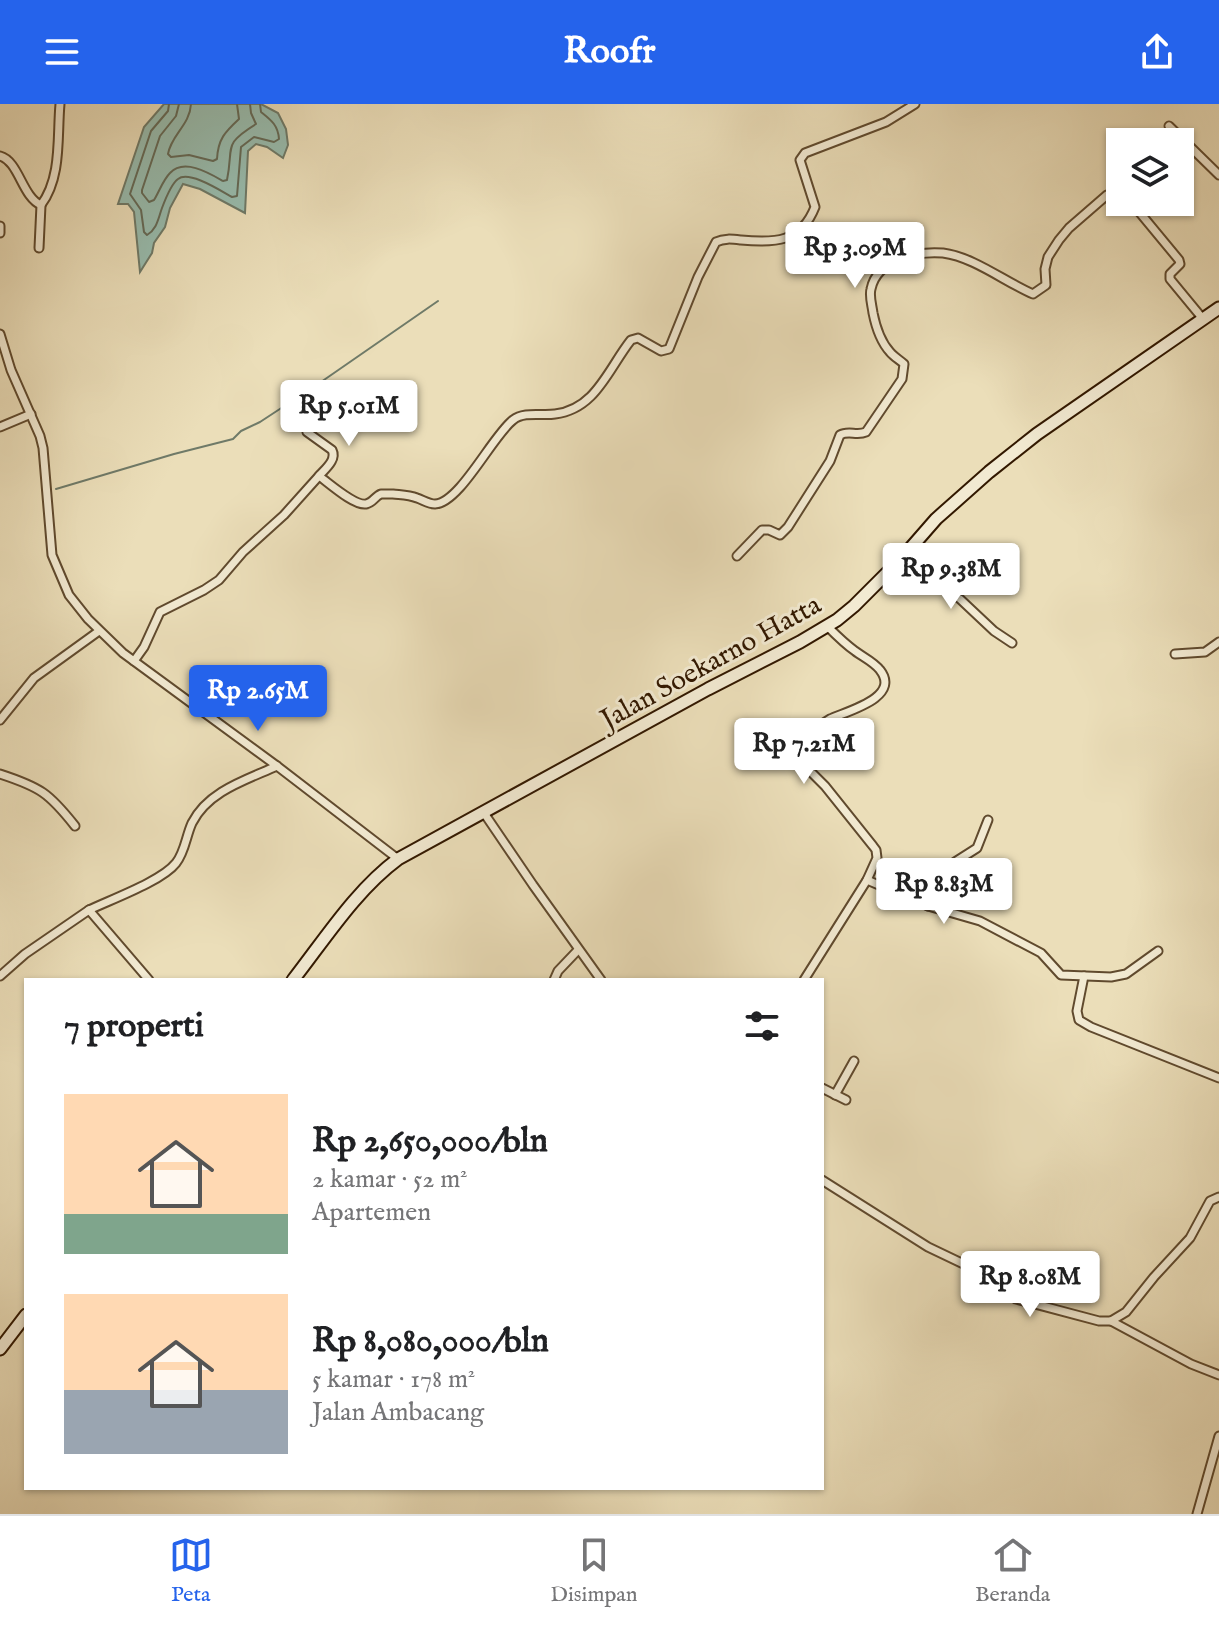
<!DOCTYPE html>
<html lang="id">
<head>
<meta charset="utf-8">
<style>
  body { margin:0; font-family:"IM FELL English",serif; background:#f6f6f6; color:#202124; height:100vh; display:flex; flex-direction:column; font-size:30px; white-space:nowrap }
  * { box-sizing:border-box; margin:0 }
  p { font-size:26px; color:#757577 }
  .icon { flex:none; width:44px; height:44px; fill:none; stroke:currentColor; stroke-width:2; stroke-linecap:round; stroke-linejoin:round }
  .map { position:relative; flex:1; overflow:hidden }
  .side { position:absolute; left:24px; top:874px; width:800px; height:512px; display:flex; flex-direction:column; background:#fff; border-radius:0px; box-shadow:0 2px 6px #0004 }
  .side>* { flex:none }
  .fabs { position:absolute; left:1106px; top:24px; display:grid; gap:16px }
  .fabs a { display:grid; place-items:center; width:88px; height:88px; border-radius:0px; background:#fff; box-shadow:0 2px 6px #0004; font-size:40px }
  .price { position:absolute; translate:-50% -68px; padding:0 18px; border-radius:8px; background:#fff; color:#222; font-size:26px; line-height:52px; filter:drop-shadow(0 2px 4px #0008) }
  .price::after { content:''; position:absolute; left:50%; top:48px; width:24px; height:18px; margin-left:-12px; background:inherit; clip-path:polygon(0 0,100% 0,50% 100%) }
  .price.selected { background:#2563eb; color:#fff }
  ul { padding:0; list-style:none }
  li { display:flex; align-items:center; gap:24px; height:200px; padding:0 40px }
  li span { display:grid; place-items:center; flex:none; width:224px; height:160px; border-radius:0px; color:#555 }
  li>.icon { margin-inline-start:auto }
  span .icon { width:96px; height:96px; fill:#fffc; stroke-width:1 }
  li b { font-size:34px }
  h2 { display:flex; justify-content:space-between; align-items:center; height:96px; padding:0 40px; font-size:34px }
  header { display:flex; justify-content:space-between; align-items:center; height:104px; padding:0 40px; background:#2563eb; color:#fff; font-size:36px; font-weight:800 }
  .dock { display:flex; justify-content:space-around; align-items:center; height:112px; border-top:2px solid #e0e0e0; background:#fff; font-size:22px; color:#757577 }
  .dock a { display:grid; justify-items:center; gap:4px }
  .dock .selected { color:#2563eb }
  .map>svg:first-child { display:block }
  .water { fill:#98bcae; stroke:#6f7a68; stroke-width:2 }
  .lines { fill:none; stroke-linecap:round; stroke-linejoin:round }
  .shore { stroke:#656a57; stroke-width:2 }
  .stream { stroke:#6f7a68; stroke-width:2 }
  .street-casing { stroke:#604a2e; stroke-width:11 }
  .secondary-casing { stroke:#321800; stroke-width:15 }
  .street { stroke:#f2ead2; stroke-width:7 }
  .secondary { stroke:#f2ead2; stroke-width:11 }
  .labels { text-anchor:middle; stroke-width:6; stroke-linejoin:round; paint-order:stroke }
  .street-label { font-size:28px; fill:#321800; stroke:#f2ead2 }
</style>
</head>
<body>
<header><svg class="icon" aria-label="menu" viewBox="0 0 24 24"><path d="M4 6h16M4 12h16M4 18h16"/></svg>Roofr<svg class="icon" aria-label="share" viewBox="0 0 24 24"><path d="M12 15V3M7 8l5-5 5 5M5 13v7h14v-7"/></svg></header>
<div class="map">
<svg width="1219" height="1410" viewBox="0 0 1219 1410">
  <rect width="100%" height="100%" fill="#ebdeb9"/>
  <filter id="stains"><feTurbulence type="fractalNoise" baseFrequency=".0025" numOctaves="4"/><feColorMatrix values="0 0 0 0 .2 0 0 0 0 .09 0 0 0 0 .02 0 0 0 .5 -.17"/></filter>
  <radialGradient id="worn" r=".72"><stop offset=".6" stop-color="#630" stop-opacity="0"/><stop offset="1" stop-color="#630" stop-opacity=".3"/></radialGradient>
  <path class="water" d="M164 0H261L278 9 286 25 288 41 283 54 267 43 256 40 248 47 245 109 200 85 183 80 170 104 165 123 154 139 152 149 140 168 134 108 128 100H118L144 23Z"/>
  <g class="lines">
    <g class="shore">
      <path d="M169 0 168 7 151 27 130 90 141 106 144 128 147 131C157 125 158 115 162 104 165 96 171 80 178 75 189 66 221 87 232 93L237 92 241 43 254 33 274 38 279 35C278 21 271 16 261 8L260 0"/>
      <path d="M179 0 176 12 160 32 142 86V89L149 98 154 96C159 88 163 76 170 69 184 54 209 69 223 77L227 76C234 42 222 41 256 20L251 9 250 0"/>
      <path d="M191 0C190 21 171 31 168 50L171 53 189 51 213 57 217 55C218 35 225 28 239 15L237 0"/>
    </g>
    <path class="stream" d="M56 385 174 350 233 335 241 327 260 318 321 278 438 197"/>
    <defs>
      <g id="street">
        <path d="M1169 22 1219 71"/>
        <path d="M0 52C19 57 22 93 41 101 62 73 57 33 60 0"/>
        <path d="M1131 98 1179 156 1180 160 1170 170V175L1203 215"/>
        <path d="M0 122V129"/>
        <path d="M39 144 41 101"/>
        <path d="M0 230 11 266 40 332 43 344 52 451 69 491 88 515 123 549 277 662 398 755"/>
        <path d="M0 323 31 310"/>
        <path d="M307 328 332 346C337 356 325 365 319 372"/>
        <path d="M737 452 762 426H769L780 431 788 423 830 357 840 331C848 326 857 332 866 328L902 275 904 260C900 256 894 253 890 248 880 237 876 224 873 209 872 201 869 192 871 185 877 155 918 147 943 149 974 153 1005 178 1033 190L1046 181 1045 165 1048 153 1059 136 1069 124 1107 91 1120 89"/>
        <path d="M902 454 960 495 994 527 1012 539"/>
        <path d="M1175 550 1205 548 1219 538"/>
        <path d="M134 557 144 543 160 508 204 486 219 476 243 448 284 411 319 372C329 379 354 402 366 400 373 399 375 392 381 390 382 390 393 390 393 390 402 391 409 391 417 394 423 396 429 400 435 400 460 399 493 331 513 316 524 307 542 312 555 310 596 305 608 265 631 236L638 234 661 247 669 245 698 173 716 138C724 134 732 135 741 136 774 139 801 139 815 103L800 56 805 49 886 18 915 0"/>
        <path d="M0 616 34 574 99 527"/>
        <path d="M0 670C40 683 49 689 75 722"/>
        <path d="M484 709 533 781 601 876"/>
        <path d="M867 776 928 802 980 817 1041 849 1061 871 1111 873 1126 870 1158 847"/>
        <path d="M928 802 955 758 977 744 988 716"/>
        <path d="M89 806C112 795 162 777 176 759 185 748 186 732 192 719 208 687 246 676 277 662"/>
        <path d="M0 872 25 850 89 806 149 876"/>
        <path d="M1084 872 1077 907 1079 916 1091 923 1219 974"/>
        <path d="M554 876 558 867 578 846"/>
        <path d="M804 876 867 776 877 754 876 746 873 742 825 682 803 660 799 652C800 638 818 622 830 615 844 608 902 594 880 566 874 558 863 553 855 547 845 540 836 531 827 522"/>
        <path d="M822 984 846 996"/>
        <path d="M835 991 854 957"/>
        <path d="M822 1076 928 1143 976 1166 992 1180 1016 1195 1099 1217H1111L1126 1208 1154 1173 1190 1134 1210 1097 1219 1093"/>
        <path d="M1111 1217 1191 1260 1219 1271"/>
        <path d="M1197 1410 1219 1332"/>
      </g>
      <g id="secondary">
        <path d="M293 876C325 835 356 786 398 755L708 585 800 538 837 516 854 502 902 454 936 415 989 368 1037 330 1219 204"/>
        <path d="M0 1245 26 1211"/>
      </g>
    </defs>
    <use href="#street" class="street-casing"/>
    <use href="#secondary" class="secondary-casing"/>
    <use href="#street" class="street"/>
    <use href="#secondary" class="secondary"/>
  </g>
  <g class="labels">
    <g class="street-label">
      <text transform="translate(710 557) rotate(-29)" y="10">Jalan Soekarno Hatta</text>
    </g>
  </g>
  <rect width="100%" height="100%" filter="url(#stains)"/>
  <rect width="100%" height="100%" fill="url(#worn)"/>
</svg>
<div class="fabs">
<a><svg class="icon" aria-label="layers" viewBox="0 0 24 24"><path d="M12 4l9 5-9 5-9-5zM3 14l9 5 9-5"/></svg></a>
</div>
<b class="price" style="left:855px;top:186px">Rp 3.09M</b>
<b class="price" style="left:349px;top:344px">Rp 5.01M</b>
<b class="price" style="left:951px;top:507px">Rp 9.38M</b>
<b class="price selected" style="left:258px;top:629px">Rp 2.65M</b>
<b class="price" style="left:804px;top:682px">Rp 7.21M</b>
<b class="price" style="left:944px;top:822px">Rp 8.83M</b>
<b class="price" style="left:1030px;top:1215px">Rp 8.08M</b>
<section class="side">
<h2>7 properti<svg class="icon" aria-label="filters" viewBox="0 0 24 24"><path d="M4 7h16M4 17h16"/><circle cx="9" cy="7" r="2"/><circle cx="15" cy="17" r="2"/></svg></h2>
<ul>
<li><span style="background:linear-gradient(#ffd9b3 75%,#7fa58c 0)"><svg class="icon" aria-label="home" viewBox="0 0 24 24"><path d="M3 11l9-7 9 7M6 9v11h12V9"/></svg></span><div><b>Rp 2,650,000/bln</b><p>2 kamar · 52 m²</p><p>Apartemen</p></div></li>
<li><span style="background:linear-gradient(#ffd9b3 60%,#9aa5b1 0)"><svg class="icon" aria-label="home" viewBox="0 0 24 24"><path d="M3 11l9-7 9 7M6 9v11h12V9"/></svg></span><div><b>Rp 8,080,000/bln</b><p>5 kamar · 178 m²</p><p>Jalan Ambacang</p></div></li>
</ul>
</section>
</div>
<nav class="dock">
<a class="selected"><svg class="icon" aria-label="map" viewBox="0 0 24 24"><path d="M3 6l6-2 6 2 6-2v14l-6 2-6-2-6 2zM9 4v14M15 6v14"/></svg>Peta</a>
<a><svg class="icon" aria-label="saved" viewBox="0 0 24 24"><path d="M7 4h10v16l-5-4-5 4z"/></svg>Disimpan</a>
<a><svg class="icon" aria-label="home" viewBox="0 0 24 24"><path d="M3 11l9-7 9 7M6 9v11h12V9"/></svg>Beranda</a>
</nav>
</body>
</html>
